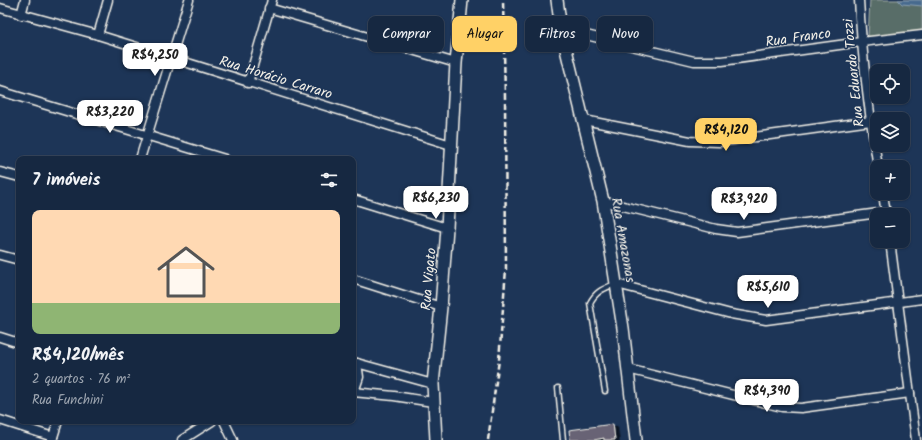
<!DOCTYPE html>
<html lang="pt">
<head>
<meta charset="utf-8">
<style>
  body { margin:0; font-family:Kalam,sans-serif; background:#23344c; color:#f1f3f6; height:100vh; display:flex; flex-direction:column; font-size:15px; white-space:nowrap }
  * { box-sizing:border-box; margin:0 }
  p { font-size:13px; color:#9ea6b1 }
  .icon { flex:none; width:22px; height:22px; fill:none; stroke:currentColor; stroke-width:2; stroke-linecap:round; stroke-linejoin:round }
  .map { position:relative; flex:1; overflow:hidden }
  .sheet { position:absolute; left:16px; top:156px; width:340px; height:268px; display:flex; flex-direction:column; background:#162841; border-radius:8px; box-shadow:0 1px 3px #0004,0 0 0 1px #35445a }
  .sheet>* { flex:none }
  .banner { position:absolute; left:368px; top:16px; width:380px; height:36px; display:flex; gap:8px }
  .tools { position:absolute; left:870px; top:64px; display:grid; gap:8px }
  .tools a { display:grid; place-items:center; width:40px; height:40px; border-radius:8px; background:#162841; box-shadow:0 1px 3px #0004,0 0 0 1px #35445a; font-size:20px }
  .price { position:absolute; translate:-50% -34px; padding:0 9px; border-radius:8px; background:#fff; color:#222; font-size:13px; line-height:26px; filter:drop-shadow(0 1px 2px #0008) }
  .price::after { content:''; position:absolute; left:50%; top:24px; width:12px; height:9px; margin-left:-6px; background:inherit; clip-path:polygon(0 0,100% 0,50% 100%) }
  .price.current { background:#ffd166; color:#111 }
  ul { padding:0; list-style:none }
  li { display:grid; align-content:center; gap:8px; height:212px; padding:0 16px }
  li span { display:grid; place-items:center; height:124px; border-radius:8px; color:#555 }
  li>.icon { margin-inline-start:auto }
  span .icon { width:72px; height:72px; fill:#fffc; stroke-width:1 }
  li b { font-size:17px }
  h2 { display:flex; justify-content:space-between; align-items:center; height:48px; padding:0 16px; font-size:17px }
  .pill { padding:0 14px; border-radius:8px; background:#162841; box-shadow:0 1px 3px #0004,0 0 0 1px #35445a; font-size:14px; line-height:36px }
  .pill.current { background:#ffd166; color:#111 }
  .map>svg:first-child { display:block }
  .green { fill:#596d68; stroke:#a6afa8 }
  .water { fill:#476a8e; stroke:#8ca0b2 }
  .building { fill:#686374; stroke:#f4f1e8; filter:url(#shadow) }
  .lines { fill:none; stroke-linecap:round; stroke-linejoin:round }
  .lane-casing { stroke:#f4f1e8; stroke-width:7 }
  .street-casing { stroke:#f4f1e8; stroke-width:11 }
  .secondary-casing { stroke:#f4f1e8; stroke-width:14 }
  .lane { stroke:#1d3557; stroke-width:4 }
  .street { stroke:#1d3557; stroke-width:8 }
  .secondary { stroke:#1d3557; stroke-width:11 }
  .rail { stroke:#f4f1e8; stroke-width:2.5; stroke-dasharray:6 3; stroke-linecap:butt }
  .labels { text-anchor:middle; stroke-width:3; stroke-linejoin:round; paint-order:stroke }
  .street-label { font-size:14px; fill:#f4f1e8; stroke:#1d3557 }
</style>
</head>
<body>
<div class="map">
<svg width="922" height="440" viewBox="0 0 922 440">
  <defs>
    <filter id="shadow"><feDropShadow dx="4.5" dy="2.5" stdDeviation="0" flood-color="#0009"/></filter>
  </defs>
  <rect width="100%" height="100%" fill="#1d3557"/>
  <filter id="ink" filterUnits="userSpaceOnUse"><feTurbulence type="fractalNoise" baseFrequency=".025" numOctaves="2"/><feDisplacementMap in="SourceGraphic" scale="8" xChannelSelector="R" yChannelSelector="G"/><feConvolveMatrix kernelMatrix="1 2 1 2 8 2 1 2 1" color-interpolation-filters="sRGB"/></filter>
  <g filter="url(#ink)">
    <path class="green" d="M870 0H922V32L868 38Z"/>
    <path class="water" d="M898 0H922V6L902 4Z"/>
    <path class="building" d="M613 424 615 440H604V438L594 440H570L569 430Z"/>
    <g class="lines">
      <defs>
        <g id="lane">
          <path d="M558 388 563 440"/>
          <path d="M605 391 590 303C596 291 603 289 615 284"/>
        </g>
        <g id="street">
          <path d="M859 0C862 56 869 112 878 167"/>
          <path d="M0 8 98 35 451 145"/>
          <path d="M269 8 456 63"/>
          <path d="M21 15 25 0"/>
          <path d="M561 29 694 61H722L861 42 922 35"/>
          <path d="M98 35 108 0"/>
          <path d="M248 83 272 0"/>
          <path d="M0 91 225 159"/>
          <path d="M584 120 690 141 719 142 871 121"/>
          <path d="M140 159 189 0"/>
          <path d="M0 172 19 177"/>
          <path d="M883 193 886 215"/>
          <path d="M353 199 447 228"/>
          <path d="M603 201 716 229 737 232 886 212"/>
          <path d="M890 241 916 440"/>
          <path d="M0 255 19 260"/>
          <path d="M353 279 441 307"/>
          <path d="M617 284 731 314 766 320 922 299"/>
          <path d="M0 337 19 343"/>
          <path d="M353 362 433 384"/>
          <path d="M628 369 782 407 801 408 910 393"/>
          <path d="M353 392 394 396 433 402"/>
          <path d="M354 392 359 377 357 363"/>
          <path d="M0 420 53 437"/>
          <path d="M224 421 233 440"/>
          <path d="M52 440 58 421"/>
          <path d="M182 440 212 421"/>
        </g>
        <g id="secondary">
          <path d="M557 0 561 29 603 201 623 328 636 440"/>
          <path d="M436 440 433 384 441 307 447 228 456 63 462 0"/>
        </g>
      </defs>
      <use href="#lane" class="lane-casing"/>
      <use href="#street" class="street-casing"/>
      <use href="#secondary" class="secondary-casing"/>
      <use href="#lane" class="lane"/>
      <use href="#street" class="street"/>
      <use href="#secondary" class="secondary"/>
      <path class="rail" d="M488 440 499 360 506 269 505 98 503 0"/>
    </g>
  </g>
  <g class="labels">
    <g class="street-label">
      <text transform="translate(798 37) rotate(-8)" y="5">Rua Franco</text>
      <text transform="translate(853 73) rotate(-96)" y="5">Rua Eduardo Tozzi</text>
      <text transform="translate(276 77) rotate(17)" y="5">Rua Horácio Carraro</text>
      <text transform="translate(624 240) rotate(80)" y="5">Rua Amazonas</text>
      <text transform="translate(428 279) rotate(-85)" y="5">Rua Vigato</text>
    </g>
  </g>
</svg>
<div class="tools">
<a><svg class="icon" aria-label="locate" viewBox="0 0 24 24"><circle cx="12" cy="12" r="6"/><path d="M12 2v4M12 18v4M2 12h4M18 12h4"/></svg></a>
<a><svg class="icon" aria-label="layers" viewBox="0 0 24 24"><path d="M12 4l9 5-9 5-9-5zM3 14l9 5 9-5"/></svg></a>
<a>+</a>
<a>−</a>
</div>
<b class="price" style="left:155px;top:77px">R$4,250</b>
<b class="price" style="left:110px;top:134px">R$3,220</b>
<b class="price current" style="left:726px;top:152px">R$4,120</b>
<b class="price" style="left:436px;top:220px">R$6,230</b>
<b class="price" style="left:744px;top:221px">R$3,920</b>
<b class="price" style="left:768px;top:309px">R$5,610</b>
<b class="price" style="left:767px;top:413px">R$4,390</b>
<div class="banner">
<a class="pill">Comprar</a>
<a class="pill current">Alugar</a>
<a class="pill">Filtros</a>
<a class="pill">Novo</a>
</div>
<section class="sheet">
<h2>7 imóveis<svg class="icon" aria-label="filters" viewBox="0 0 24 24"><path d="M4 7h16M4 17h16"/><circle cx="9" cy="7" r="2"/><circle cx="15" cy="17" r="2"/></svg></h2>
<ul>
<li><span style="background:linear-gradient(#ffd9b3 75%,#8fb573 0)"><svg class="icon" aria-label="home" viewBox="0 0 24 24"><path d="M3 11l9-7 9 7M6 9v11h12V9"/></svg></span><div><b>R$4,120/mês</b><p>2 quartos · 76 m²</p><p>Rua Funchini</p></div></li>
</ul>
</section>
</div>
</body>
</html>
